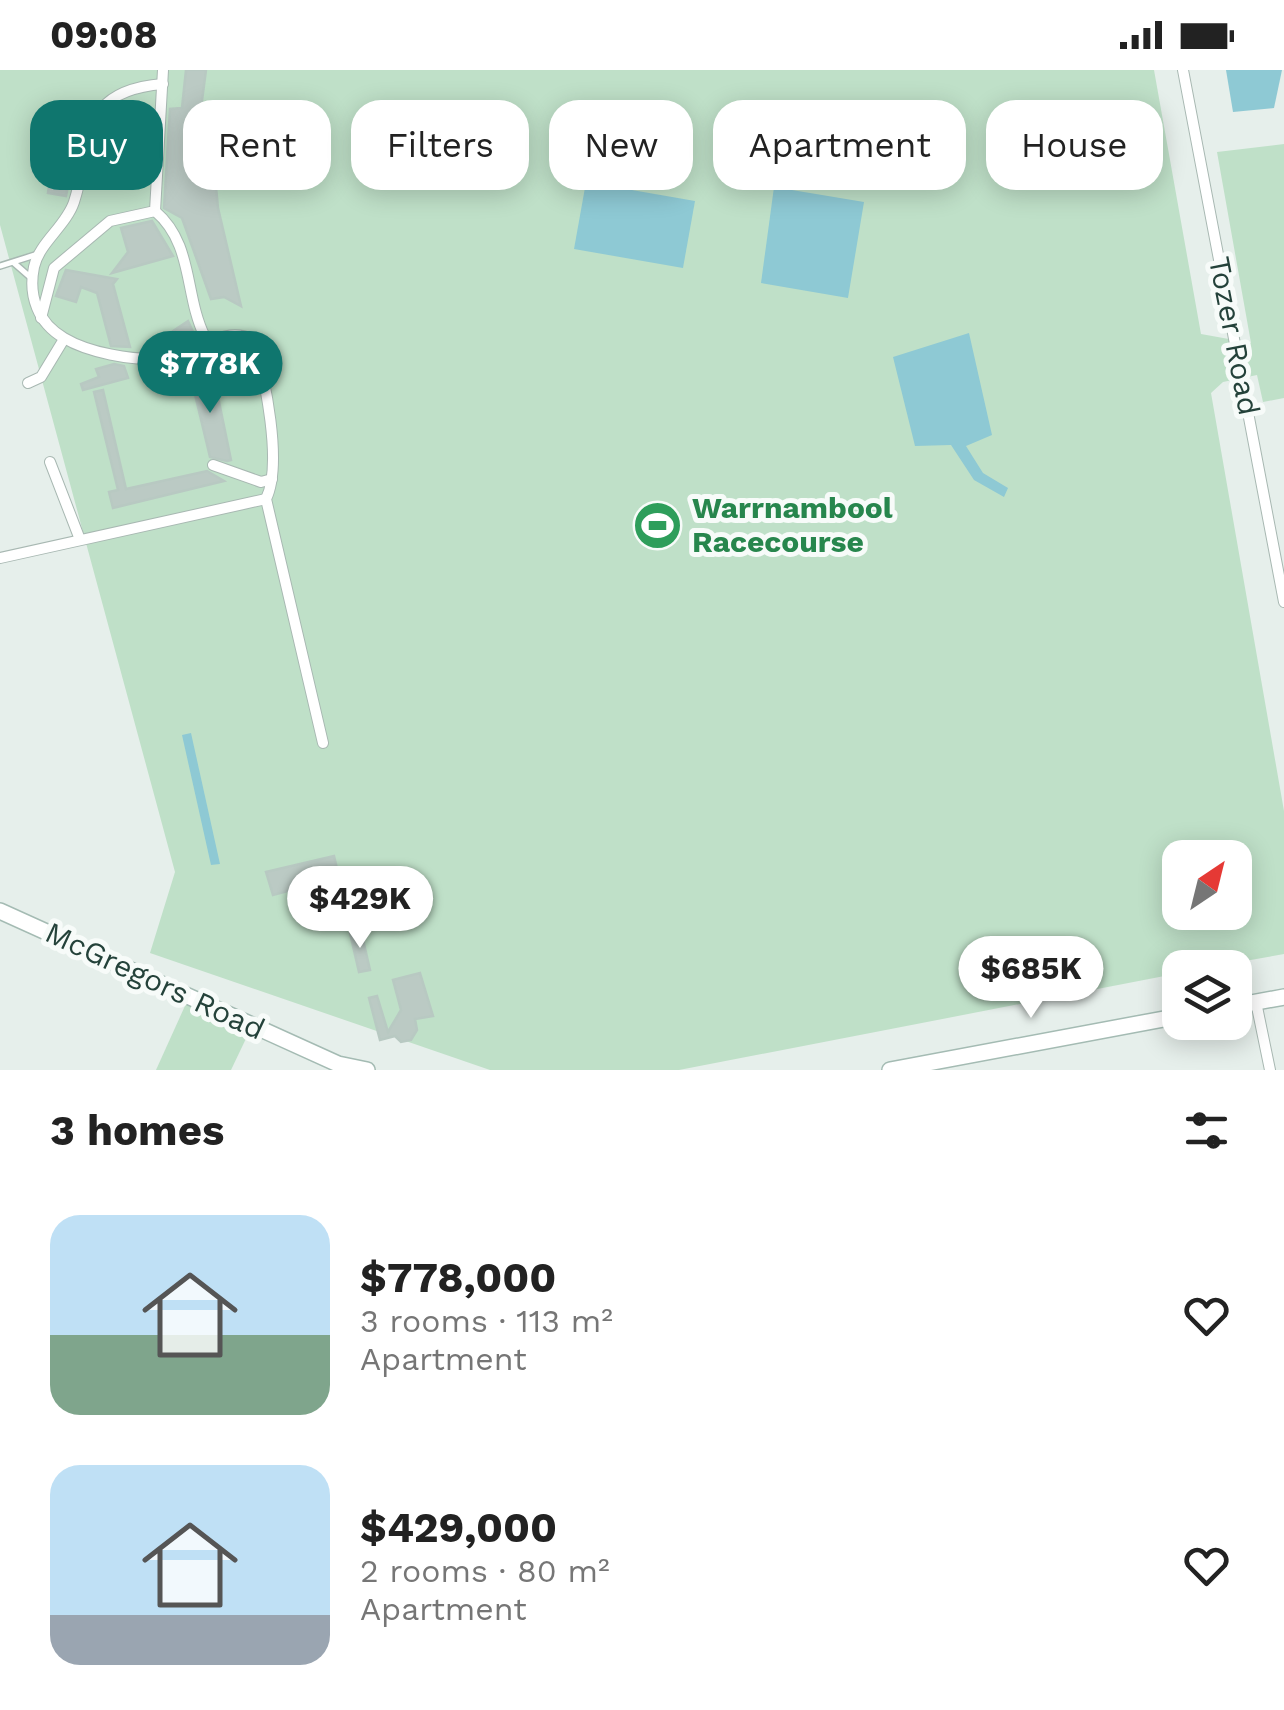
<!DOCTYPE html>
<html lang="en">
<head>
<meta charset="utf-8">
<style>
  body { margin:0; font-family:"Work Sans",sans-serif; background:#f2f2f2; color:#222; height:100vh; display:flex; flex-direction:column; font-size:38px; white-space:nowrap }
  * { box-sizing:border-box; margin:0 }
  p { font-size:32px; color:#767676 }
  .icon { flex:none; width:55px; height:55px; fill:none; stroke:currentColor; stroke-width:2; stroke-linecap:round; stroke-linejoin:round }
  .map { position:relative; height:1000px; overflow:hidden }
  .sheet { display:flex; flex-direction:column; background:#fff; flex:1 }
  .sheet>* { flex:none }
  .hud { position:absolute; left:30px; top:30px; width:1225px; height:90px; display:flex; gap:20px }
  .needle { width:65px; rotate:35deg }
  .buttons { position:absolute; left:1162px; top:770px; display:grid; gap:20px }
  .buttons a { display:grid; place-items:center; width:90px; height:90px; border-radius:20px; background:#fff; box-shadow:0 5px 25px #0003; font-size:50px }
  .price { position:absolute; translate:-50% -85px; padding:0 22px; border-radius:35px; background:#fff; color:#222; font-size:32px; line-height:65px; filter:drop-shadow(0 2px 5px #0008) }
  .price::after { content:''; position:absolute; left:50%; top:60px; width:30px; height:22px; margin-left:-15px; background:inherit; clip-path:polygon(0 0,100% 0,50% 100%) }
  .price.active { background:#0f766e; color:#fff }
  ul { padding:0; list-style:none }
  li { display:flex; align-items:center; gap:30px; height:250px; padding:0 50px }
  li span { display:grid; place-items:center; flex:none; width:280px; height:200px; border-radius:30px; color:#555 }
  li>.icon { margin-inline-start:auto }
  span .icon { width:120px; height:120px; fill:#fffc; stroke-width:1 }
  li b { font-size:42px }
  h2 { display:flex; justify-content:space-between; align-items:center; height:120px; padding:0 50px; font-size:42px }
  .tag { padding:0 35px; border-radius:30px; background:#fff; box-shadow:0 5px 25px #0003; font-size:35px; line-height:90px }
  .tag.active { background:#0f766e; color:#fff }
  .status { display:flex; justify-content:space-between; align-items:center; height:70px; padding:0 50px; background:#fff; direction:ltr }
  .status svg { height:28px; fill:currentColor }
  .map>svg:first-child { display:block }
  .green { fill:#bfe0c8; fill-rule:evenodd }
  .water { fill:#8ec9d4 }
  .building { fill:#bbcac4; stroke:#b8c9c2; stroke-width:2.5 }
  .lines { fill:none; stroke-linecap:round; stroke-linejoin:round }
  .lane-casing { stroke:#a8b8b2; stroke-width:8 }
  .street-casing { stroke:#a8b8b2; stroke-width:12 }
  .secondary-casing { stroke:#a4bbb3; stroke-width:18 }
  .lane { stroke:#fff; stroke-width:5 }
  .street { stroke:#fff; stroke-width:10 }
  .secondary { stroke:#fff; stroke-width:15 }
  .labels { text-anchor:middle; stroke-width:10; stroke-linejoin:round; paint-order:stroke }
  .street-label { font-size:30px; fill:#24423a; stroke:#f7fbf9 }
  .leisure-label { font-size:30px; font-weight:bold; fill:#27864d; stroke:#f7fbf9; text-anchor:start }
</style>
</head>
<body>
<div class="status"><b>09:08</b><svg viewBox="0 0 49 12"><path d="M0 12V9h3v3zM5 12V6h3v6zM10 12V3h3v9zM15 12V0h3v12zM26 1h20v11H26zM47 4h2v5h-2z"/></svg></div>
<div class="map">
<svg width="1284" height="1000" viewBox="0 0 1284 1000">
  <rect width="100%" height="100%" fill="#e6efeb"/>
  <g class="green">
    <path d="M0 0H1154L1201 264 1251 273 1217 82 1284 74V328L1263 332 1257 305 1223 312 1211 323 1284 741V884L1211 897 1180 898V903L679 1000H490L150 883 175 802 0 155ZM1180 788H1235V842H1180Z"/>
    <path d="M189 927 252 956 231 1000H156Z"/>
  </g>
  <g class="water">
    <path d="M1226 0H1282L1274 38 1233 42Z"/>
    <path d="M586 112 695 131 683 198 574 179Z"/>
    <path d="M774 117 864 132 848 228 761 213Z"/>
    <path d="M969 263 992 365 966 376 983 403 1008 418 1004 427 974 410 951 375 915 376 893 287Z"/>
    <path d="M191 663 220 794 211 795 182 665Z"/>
  </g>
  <g class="building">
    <path d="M186 0H206L201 38 226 42 227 94 214 96 218 138 241 236 224 227 211 229 182 148 164 138 170 39 182 38Z"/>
    <path d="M74 40 86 49 73 66 61 57Z"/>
    <path d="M113 64 122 70 93 115 88 112 92 97Z"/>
    <path d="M56 79 75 82 66 126 48 123 51 104 33 102 34 91 54 93Z"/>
    <path d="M152 151 173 186 112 203 128 182 121 158Z"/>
    <path d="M66 200 117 209 113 214 130 277 111 276 97 223 81 217 76 232 56 226Z"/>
    <path d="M188 251 196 268 175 277 180 271 173 261Z"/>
    <path d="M197 287 206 329 218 327 231 390 227 391 210 387 187 291Z"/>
    <path d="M114 294 124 296 128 308 83 320 81 314 99 307 96 299Z"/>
    <path d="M103 320 126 419 207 401 224 411 113 438 109 422 118 420 94 322Z"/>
    <path d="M334 786 339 807 273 825 266 802Z"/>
    <path d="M361 861 370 900 359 902 350 863Z"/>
    <path d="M420 903 433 946 415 949 417 960 411 970 401 972 395 966 380 970 369 928 377 926 388 962 401 940 393 910Z"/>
  </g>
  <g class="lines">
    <defs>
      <g id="lane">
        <path d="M14 193 30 207"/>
        <path d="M0 196 35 185"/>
      </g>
      <g id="street">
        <path d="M1183 0 1284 532"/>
        <path d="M163 14C77 21 94 70 74 132 66 156 39 173 34 197 28 226 38 253 64 268 89 283 131 290 160 289 192 288 222 253 253 270 265 307 283 394 266 429L323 673"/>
        <path d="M155 141C194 174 184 225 205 267L212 270"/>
        <path d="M41 248 54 198 110 151 155 141 163 0"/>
        <path d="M28 313 41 307 64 269"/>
        <path d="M50 392 79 467"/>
        <path d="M213 395 261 412 272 409"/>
        <path d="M0 488 266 429"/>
        <path d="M1256 932 1270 1000"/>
      </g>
      <g id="secondary">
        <path d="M0 841 338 994 367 1000"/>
        <path d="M1235 936 1284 927"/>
        <path d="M890 1000 1180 946"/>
      </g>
    </defs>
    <use href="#lane" class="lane-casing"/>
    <use href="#street" class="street-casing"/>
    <use href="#secondary" class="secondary-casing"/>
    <use href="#lane" class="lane"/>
    <use href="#street" class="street"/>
    <use href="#secondary" class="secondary"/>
  </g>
  <defs>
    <symbol id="stadium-disc" viewBox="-11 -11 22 22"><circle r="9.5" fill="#2e9e5b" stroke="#f7fbf9"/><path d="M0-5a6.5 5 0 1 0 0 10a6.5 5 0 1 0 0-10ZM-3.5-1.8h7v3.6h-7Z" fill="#fff"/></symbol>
  </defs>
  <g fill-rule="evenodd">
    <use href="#stadium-disc" x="630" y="428" width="55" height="55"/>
  </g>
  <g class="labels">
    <g class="street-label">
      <text transform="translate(1234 266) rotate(79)" y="10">Tozer Road</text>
      <text transform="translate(155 911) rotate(25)" y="10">McGregors Road</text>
    </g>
    <g class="leisure-label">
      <text x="692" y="448">Warrnambool<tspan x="692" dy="34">Racecourse</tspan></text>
    </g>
  </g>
</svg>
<div class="buttons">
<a><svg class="needle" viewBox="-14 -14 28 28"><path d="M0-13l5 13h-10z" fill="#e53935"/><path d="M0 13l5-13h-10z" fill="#767676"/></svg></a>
<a><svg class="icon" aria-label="layers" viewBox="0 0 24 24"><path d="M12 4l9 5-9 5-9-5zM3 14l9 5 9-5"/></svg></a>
</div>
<b class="price active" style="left:210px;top:346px">$778K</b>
<b class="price" style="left:360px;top:881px">$429K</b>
<b class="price" style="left:1031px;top:951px">$685K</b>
<div class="hud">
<a class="tag active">Buy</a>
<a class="tag">Rent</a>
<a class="tag">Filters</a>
<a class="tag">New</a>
<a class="tag">Apartment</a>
<a class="tag">House</a>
</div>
</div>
<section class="sheet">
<h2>3 homes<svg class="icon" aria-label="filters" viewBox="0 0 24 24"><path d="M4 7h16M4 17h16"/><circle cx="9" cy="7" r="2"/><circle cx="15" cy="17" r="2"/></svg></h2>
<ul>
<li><span style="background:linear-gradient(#bfe0f5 60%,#7fa58c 0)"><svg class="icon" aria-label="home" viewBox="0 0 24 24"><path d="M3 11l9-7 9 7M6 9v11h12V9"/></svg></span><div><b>$778,000</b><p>3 rooms · 113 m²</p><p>Apartment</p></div><svg class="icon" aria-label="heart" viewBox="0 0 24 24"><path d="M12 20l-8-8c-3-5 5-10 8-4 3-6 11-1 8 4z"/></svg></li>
<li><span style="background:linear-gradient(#bfe0f5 75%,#9aa5b1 0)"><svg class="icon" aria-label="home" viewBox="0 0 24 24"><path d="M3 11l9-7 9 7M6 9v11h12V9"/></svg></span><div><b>$429,000</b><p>2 rooms · 80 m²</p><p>Apartment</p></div><svg class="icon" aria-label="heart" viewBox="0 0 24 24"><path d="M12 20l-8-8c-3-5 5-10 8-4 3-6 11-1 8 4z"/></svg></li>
</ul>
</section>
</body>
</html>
